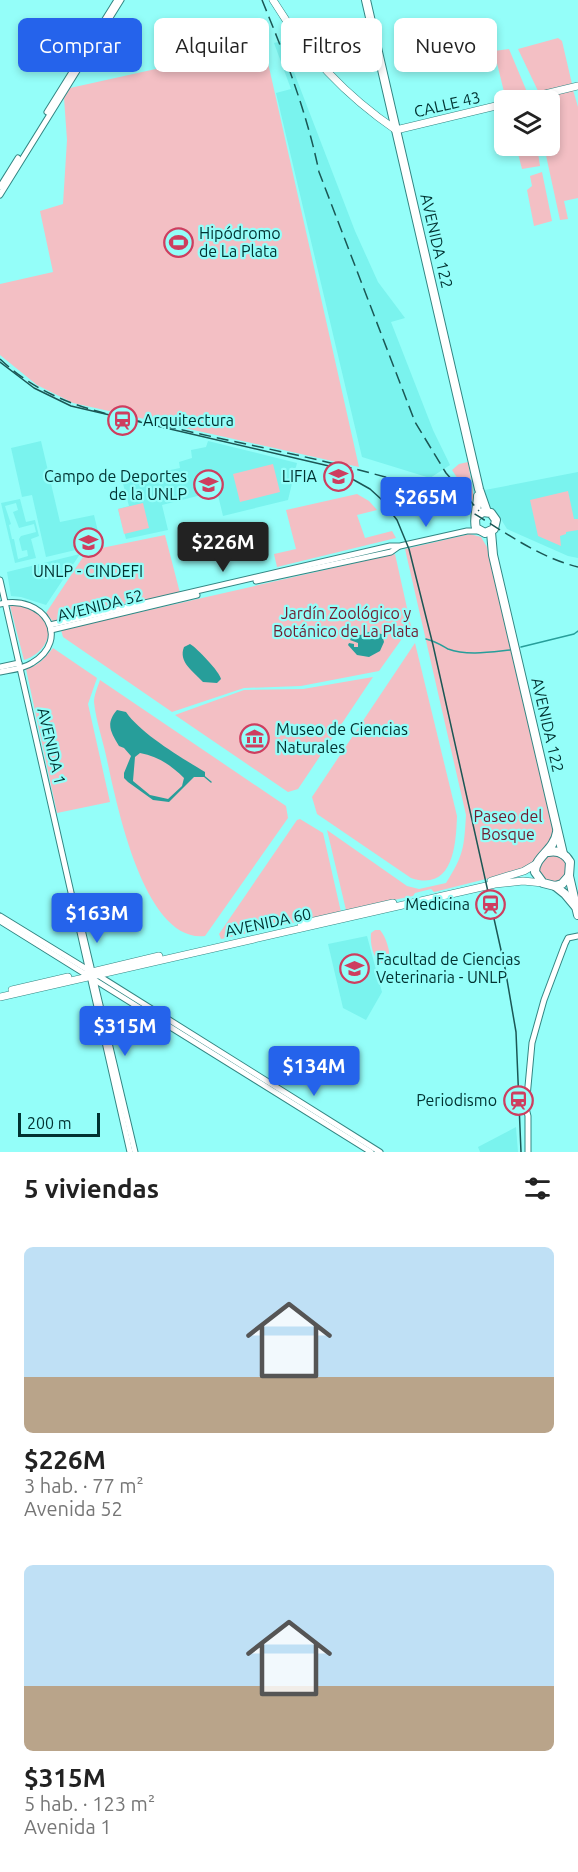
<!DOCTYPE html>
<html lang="es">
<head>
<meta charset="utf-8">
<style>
  body { margin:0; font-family:Ubuntu,sans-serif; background:#f2f2f2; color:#222; height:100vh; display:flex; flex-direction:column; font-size:22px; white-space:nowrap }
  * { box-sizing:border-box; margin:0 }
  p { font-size:20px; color:#767676 }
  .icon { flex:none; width:33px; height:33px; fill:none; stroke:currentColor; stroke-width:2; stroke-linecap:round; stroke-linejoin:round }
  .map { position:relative; height:1152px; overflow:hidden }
  .details { display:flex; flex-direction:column; background:#fff; flex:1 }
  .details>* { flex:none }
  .guide { position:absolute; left:18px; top:18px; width:543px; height:54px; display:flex; gap:12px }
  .buttons { position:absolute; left:494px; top:90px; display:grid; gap:12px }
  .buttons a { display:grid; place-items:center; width:66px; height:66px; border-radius:9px; background:#fff; box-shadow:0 3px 9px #0003; font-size:30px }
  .scale { position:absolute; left:18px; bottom:15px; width:82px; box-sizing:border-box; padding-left:6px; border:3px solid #003231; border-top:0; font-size:16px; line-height:21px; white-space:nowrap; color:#003231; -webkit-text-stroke:4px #94fef9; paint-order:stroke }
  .price { position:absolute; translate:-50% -51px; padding:0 14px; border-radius:6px; background:#2563eb; color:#fff; font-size:20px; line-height:39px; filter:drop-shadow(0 2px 3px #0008) }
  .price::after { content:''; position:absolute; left:50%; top:36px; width:18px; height:14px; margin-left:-9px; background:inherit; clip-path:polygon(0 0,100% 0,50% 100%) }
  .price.active { background:#222; color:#fff }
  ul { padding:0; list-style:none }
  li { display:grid; align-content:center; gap:12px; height:318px; padding:0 24px }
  li span { display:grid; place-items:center; height:186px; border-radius:9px; color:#555 }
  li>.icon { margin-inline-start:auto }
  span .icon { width:108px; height:108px; fill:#fffc; stroke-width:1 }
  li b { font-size:26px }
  h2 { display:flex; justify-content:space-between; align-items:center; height:72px; padding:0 24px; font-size:26px }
  .pill { padding:0 21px; border-radius:9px; background:#fff; box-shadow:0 3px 9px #0003; font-size:21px; line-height:54px }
  .pill.active { background:#2563eb; color:#fff }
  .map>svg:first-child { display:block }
  .built { fill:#7af3ee; fill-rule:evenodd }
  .green { fill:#f3bfc4 }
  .water { fill:#279e9a; fill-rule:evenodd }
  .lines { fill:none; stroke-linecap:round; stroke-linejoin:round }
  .stream { stroke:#279e9a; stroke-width:1.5 }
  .secondary-casing { stroke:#338683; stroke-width:7 }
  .primary-casing { stroke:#338683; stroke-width:8 }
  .highway-casing { stroke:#338683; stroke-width:10 }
  .secondary { stroke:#fff; stroke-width:5 }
  .primary { stroke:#fff; stroke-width:7 }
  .highway { stroke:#fff; stroke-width:8 }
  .tram { stroke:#1b5755; stroke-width:1.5 }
  .rail { stroke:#1b5755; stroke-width:1.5; stroke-dasharray:12 6; stroke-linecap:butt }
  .labels { text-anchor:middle; stroke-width:4.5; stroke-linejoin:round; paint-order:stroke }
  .street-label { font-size:16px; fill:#003231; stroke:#94fef9 }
  .poi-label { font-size:16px; fill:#003231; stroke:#94fef9; text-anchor:start }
  .park-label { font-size:16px; fill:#6f1b2f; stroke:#94fef9 }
</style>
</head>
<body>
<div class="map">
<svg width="578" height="1152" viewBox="0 0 578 1152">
  <rect width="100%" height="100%" fill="#94fef9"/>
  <g class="built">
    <path d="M282 41 355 231 378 282 405 318 391 322 433 430 450 465 430 478 362 457 276 93 291 89 274 43Z"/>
    <path d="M41 441 60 522 94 515 101 544 46 557 32 495 22 497 11 448Z"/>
    <path d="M208 441 297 463 288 500 223 516 217 491 162 505 168 530 126 539 118 509 129 506 122 480 180 468 179 462 192 458 191 450 206 447Z"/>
    <path d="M578 472V558L568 556 507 529 499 516 490 509 483 492 485 490Z"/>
    <path d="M20 499 26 522 35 520 39 536 31 539 36 558 15 563 1 503ZM16 503 18 510 13 512 19 528 34 524 36 532 21 536 19 539 22 551 27 550 28 556 18 559 14 539H12L9 525 11 524 5 506Z"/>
    <path d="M80 554 46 605 21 597 11 596 7 572Z"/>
    <path d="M367 936 382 992 366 1020 343 1008 328 944Z"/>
    <path d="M516 1127 518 1152H480L478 1147Z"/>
  </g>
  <g class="green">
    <path d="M558 38 562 41 572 84 539 93 518 49Z"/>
    <path d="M264 45 359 467 73 403 37 385 0 355V284L53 272 40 211 63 204 67 140 64 98 70 88Z"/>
    <path d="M509 49 527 92 526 96 506 100 494 51Z"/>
    <path d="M573 90 578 107V198L564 201 568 219 560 220 544 146H549V100H538L537 98Z"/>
    <path d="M516 146H537L540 166 522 169Z"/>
    <path d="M542 172 552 221 534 226 527 190 532 186 530 176Z"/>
    <path d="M468 462 475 505 452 470 459 464Z"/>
    <path d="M273 464 280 492 240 502 233 474Z"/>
    <path d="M568 491 574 519H578V530L566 532V534L560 536 561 546 538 536 530 500Z"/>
    <path d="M357 494 369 501 377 510 357 515 365 538 392 531 396 538 277 567 274 554 296 549 286 510Z"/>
    <path d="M143 503 149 528 124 534 118 509Z"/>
    <path d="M470 534 481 537 487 547 554 832 553 843 530 865 522 870 434 892 431 889 415 893 413 896 346 910 327 830 407 886 419 889 446 883C464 855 464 847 466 815L405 549Z"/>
    <path d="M165 535 180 593 54 623 46 613 87 551Z"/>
    <path d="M395 554 411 626 379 671 301 686 244 688 172 712 63 637 61 630Z"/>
    <path d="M16 605C25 607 35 609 42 616 57 634 43 654 24 660L10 606Z"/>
    <path d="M415 643 457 816C456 845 453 892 411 878L317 814 312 797Z"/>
    <path d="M53 648 97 678 88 704 110 802 57 813 26 669C38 666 45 658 53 648Z"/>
    <path d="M373 677 298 789 288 792 175 715 244 690 303 689Z"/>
    <path d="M100 680 286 806 288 818 205 936C144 943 117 805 107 760 103 741 96 721 94 702 94 695 98 686 100 680Z"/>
    <path d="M300 819 323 833 341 912 221 939 219 934 297 820Z"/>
    <path d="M549 855 564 856 569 870 560 883 548 881 539 875V865Z"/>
    <path d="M375 930H380C386 937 391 952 389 962L385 964C373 962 370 944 371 933Z"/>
  </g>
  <g class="water">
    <path d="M369 632 382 634 384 642 380 651 369 657 357 655 348 645 349 643 354 644V647H358V643L350 640 351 638Z"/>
    <path d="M190 644C197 648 220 672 221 679L217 683 203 682C193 671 178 662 184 647Z"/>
    <path d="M117 710 126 712C141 734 182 758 205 772V777H194L169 802 153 800 128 782 124 778V773L131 756 124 748 119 746C111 732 105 724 117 710ZM140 753C158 756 172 766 184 778L182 786 168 799 150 795 133 781 135 757Z"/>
  </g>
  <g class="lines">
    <g class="stream">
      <path d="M426 639C435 641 441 645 448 649 467 656 491 652 510 650"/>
      <path d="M521 647 574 634 578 631"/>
      <path d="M205 777 211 782"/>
    </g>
    <defs>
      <g id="secondary">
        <path d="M47 112 117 0"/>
        <path d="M0 187 18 158"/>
        <path d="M0 195 121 0"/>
        <path d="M0 580 130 1152"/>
        <path d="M256 581 391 552 398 547"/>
        <path d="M0 604C44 594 72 639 32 663 23 669 10 670 0 672"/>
        <path d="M50 625 390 546H400L467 531H478"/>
        <path d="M51 630 197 595"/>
        <path d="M0 667 19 663"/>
        <path d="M0 916 88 970"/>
        <path d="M76 918 80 921 135 1152"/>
        <path d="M0 921 371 1152"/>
        <path d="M96 974 380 1152"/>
        <path d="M528 1152V1116L526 1108 532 1043 544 1000 565 944 568 938 578 936"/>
      </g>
      <g id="primary">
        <path d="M273 0C304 51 346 96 396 130L504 104"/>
        <path d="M520 100 578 86"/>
        <path d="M491 881 524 871 536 864"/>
        <path d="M301 924 393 903"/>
        <path d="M88 973 159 956"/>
        <path d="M12 990 68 977"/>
        <path d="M0 997 495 884 523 881 543 883"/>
      </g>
      <g id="highway">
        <path d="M366 0 479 489 487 512"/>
        <path d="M476 517 483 512 491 513 496 520 494 529 485 533 476 528C473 518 478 506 478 496"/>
        <path d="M491 532 493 555 563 854"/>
        <path d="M548 852C557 850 565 853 570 862L569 876 562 884 555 886 543 883 535 872C535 856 554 851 557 832"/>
        <path d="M569 876 578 915"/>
        <path d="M555 886 565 894 575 906"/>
      </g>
    </defs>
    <use href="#secondary" class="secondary-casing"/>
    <use href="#primary" class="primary-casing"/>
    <use href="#highway" class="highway-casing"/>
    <use href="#secondary" class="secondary"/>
    <use href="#primary" class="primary"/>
    <use href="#highway" class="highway"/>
    <path class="tram" d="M0 362 34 388 71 406 329 466 370 489 381 499 397 520 409 549 433 645 505 968 516 1032 521 1152"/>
    <g class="rail">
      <path d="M262 0C285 56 307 113 319 172L415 422 446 473 479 511"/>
      <path d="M0 359C54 410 118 416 187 431 265 449 345 463 421 488 478 507 519 552 578 567"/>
    </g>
  </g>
  <defs>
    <symbol id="stadium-ring" viewBox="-11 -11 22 22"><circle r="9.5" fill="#94fef9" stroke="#ce3e5f" stroke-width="1.5"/><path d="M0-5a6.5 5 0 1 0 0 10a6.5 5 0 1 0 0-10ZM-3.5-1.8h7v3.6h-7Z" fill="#ce3e5f"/></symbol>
    <symbol id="station-ring" viewBox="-11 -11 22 22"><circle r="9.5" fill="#94fef9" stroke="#ce3e5f" stroke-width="1.5"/><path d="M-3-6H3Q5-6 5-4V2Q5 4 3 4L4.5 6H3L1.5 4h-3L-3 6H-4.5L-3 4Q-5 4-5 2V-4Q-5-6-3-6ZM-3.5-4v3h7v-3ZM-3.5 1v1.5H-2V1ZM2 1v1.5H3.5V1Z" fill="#ce3e5f"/></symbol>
    <symbol id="university-ring" viewBox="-11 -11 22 22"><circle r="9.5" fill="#94fef9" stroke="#ce3e5f" stroke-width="1.5"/><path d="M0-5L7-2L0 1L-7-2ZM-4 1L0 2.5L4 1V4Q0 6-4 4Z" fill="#ce3e5f"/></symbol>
    <symbol id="museum-ring" viewBox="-11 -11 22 22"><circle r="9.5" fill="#94fef9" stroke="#ce3e5f" stroke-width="1.5"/><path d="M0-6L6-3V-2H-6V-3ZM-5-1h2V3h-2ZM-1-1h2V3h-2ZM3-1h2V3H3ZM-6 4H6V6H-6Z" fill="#ce3e5f"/></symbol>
  </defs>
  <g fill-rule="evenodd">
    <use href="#stadium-ring" x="162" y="226" width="33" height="33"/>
    <use href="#station-ring" x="106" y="404" width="33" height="33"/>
    <use href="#university-ring" x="322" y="460" width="33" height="33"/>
    <use href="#university-ring" x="192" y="468" width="33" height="33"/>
    <use href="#university-ring" x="72" y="526" width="33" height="33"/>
    <use href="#museum-ring" x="238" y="722" width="33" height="33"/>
    <use href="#station-ring" x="474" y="888" width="33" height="33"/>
    <use href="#university-ring" x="338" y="952" width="33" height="33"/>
    <use href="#station-ring" x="502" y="1084" width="33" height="33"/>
  </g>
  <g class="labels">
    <g class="street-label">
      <text transform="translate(447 104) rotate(-13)" y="6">CALLE 43</text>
      <text transform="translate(437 241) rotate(77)" y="6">AVENIDA 122</text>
      <text transform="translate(100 605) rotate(-14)" y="6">AVENIDA 52</text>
      <text transform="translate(548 725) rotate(77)" y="6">AVENIDA 122</text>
      <text transform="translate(52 746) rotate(77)" y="6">AVENIDA 1</text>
      <text transform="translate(268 922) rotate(-12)" y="6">AVENIDA 60</text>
    </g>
    <g class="poi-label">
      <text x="199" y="239">Hipódromo<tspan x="199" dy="18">de La Plata</tspan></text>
      <text x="143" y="426">Arquitectura</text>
      <text x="187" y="482" text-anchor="end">Campo de Deportes<tspan x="187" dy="18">de la UNLP</tspan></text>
      <text x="317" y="482" text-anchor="end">LIFIA</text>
      <text x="88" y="577" text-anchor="middle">UNLP - CINDEFI</text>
      <text x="276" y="735">Museo de Ciencias<tspan x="276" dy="18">Naturales</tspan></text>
      <text x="470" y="910" text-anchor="end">Medicina</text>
      <text x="376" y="965">Facultad de Ciencias<tspan x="376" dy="18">Veterinaria - UNLP</tspan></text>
      <text x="497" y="1106" text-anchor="end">Periodismo</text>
    </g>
    <g class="park-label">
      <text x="346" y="619">Jardín Zoológico y<tspan x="346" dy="18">Botánico de La Plata</tspan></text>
      <text x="508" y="822">Paseo del<tspan x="508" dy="18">Bosque</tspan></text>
    </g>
  </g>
</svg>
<div class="buttons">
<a><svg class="icon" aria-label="layers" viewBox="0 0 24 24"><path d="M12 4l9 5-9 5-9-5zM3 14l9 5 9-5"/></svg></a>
</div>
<div class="scale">200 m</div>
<b class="price" style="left:426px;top:528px">$265M</b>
<b class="price active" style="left:223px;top:573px">$226M</b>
<b class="price" style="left:97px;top:944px">$163M</b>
<b class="price" style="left:125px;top:1057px">$315M</b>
<b class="price" style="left:314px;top:1097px">$134M</b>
<div class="guide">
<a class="pill active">Comprar</a>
<a class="pill">Alquilar</a>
<a class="pill">Filtros</a>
<a class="pill">Nuevo</a>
</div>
</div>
<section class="details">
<h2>5 viviendas<svg class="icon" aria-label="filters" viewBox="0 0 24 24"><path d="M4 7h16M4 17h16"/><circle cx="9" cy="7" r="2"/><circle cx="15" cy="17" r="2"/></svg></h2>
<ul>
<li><span style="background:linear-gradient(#bfe0f5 70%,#b9a48a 0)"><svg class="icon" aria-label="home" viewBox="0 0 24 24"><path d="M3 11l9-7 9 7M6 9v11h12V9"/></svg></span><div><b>$226M</b><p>3 hab. · 77 m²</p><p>Avenida 52</p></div></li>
<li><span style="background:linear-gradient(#bfe0f5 65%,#b9a48a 0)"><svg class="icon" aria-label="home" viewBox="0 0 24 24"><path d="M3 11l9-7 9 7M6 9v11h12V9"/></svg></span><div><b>$315M</b><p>5 hab. · 123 m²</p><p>Avenida 1</p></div></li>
</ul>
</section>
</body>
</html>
